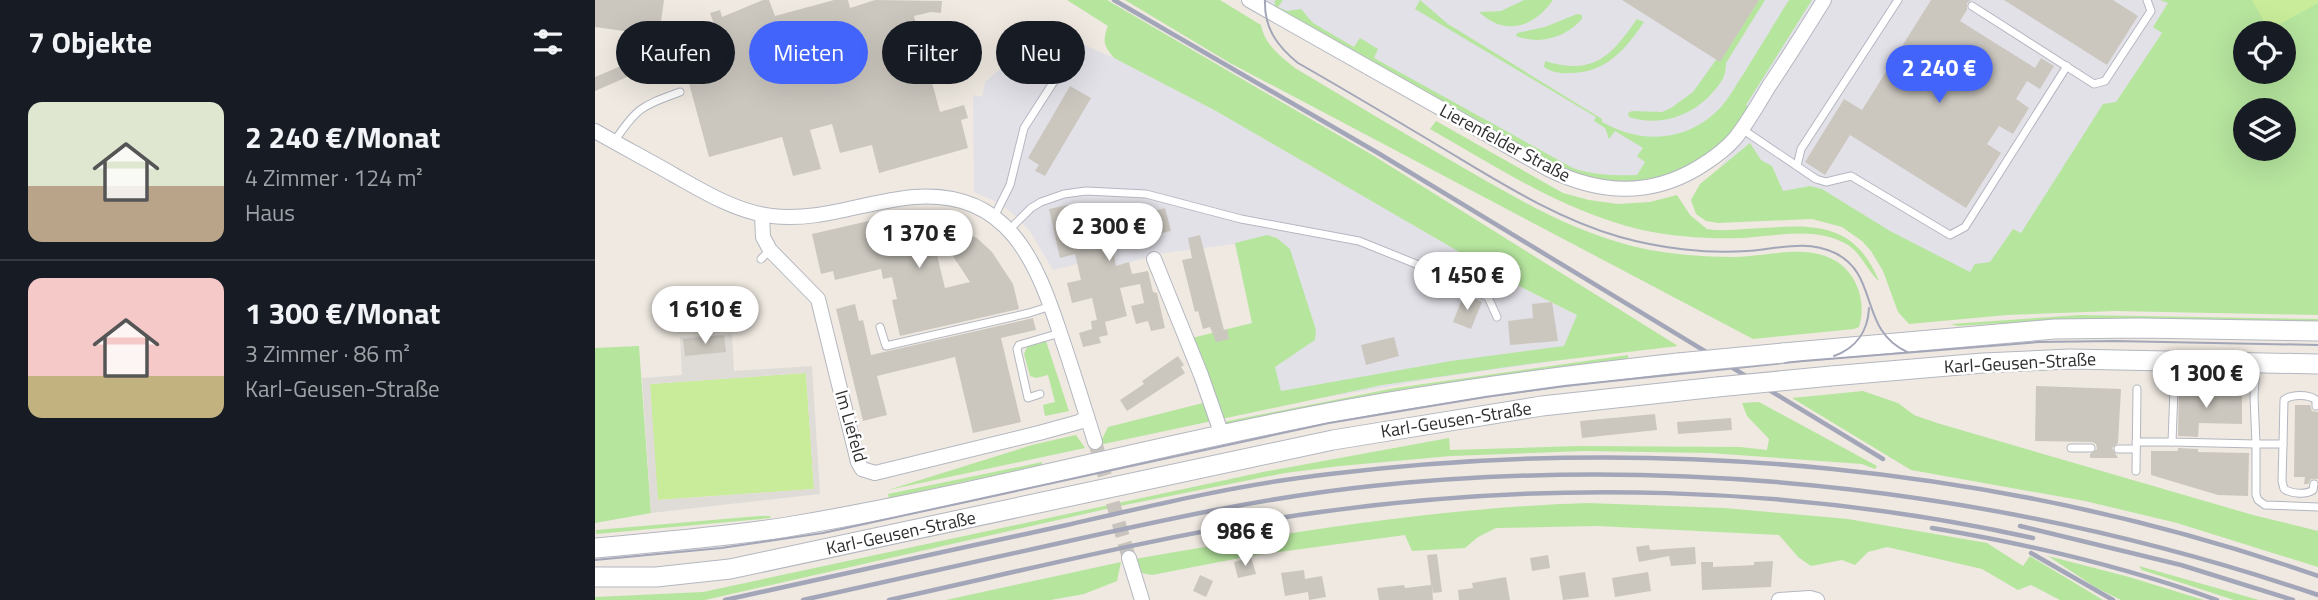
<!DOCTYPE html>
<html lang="de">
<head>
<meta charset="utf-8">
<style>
  body { margin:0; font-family:"Titillium Web",sans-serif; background:#20242c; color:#f1f3f6; height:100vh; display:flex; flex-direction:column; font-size:26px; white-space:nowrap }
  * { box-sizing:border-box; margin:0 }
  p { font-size:23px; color:#9ea1a6 }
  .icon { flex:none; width:38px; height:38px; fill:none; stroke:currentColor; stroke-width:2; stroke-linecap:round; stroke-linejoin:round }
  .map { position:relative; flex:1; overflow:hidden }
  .details { display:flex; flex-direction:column; background:#171b24; width:595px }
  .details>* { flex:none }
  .banner { position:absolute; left:21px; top:21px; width:665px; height:63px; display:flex; gap:14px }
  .fabs { position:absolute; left:1638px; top:21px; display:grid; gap:14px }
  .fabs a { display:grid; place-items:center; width:63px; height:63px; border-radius:50%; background:#171b24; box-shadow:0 7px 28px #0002; font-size:35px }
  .price { position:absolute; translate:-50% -60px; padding:0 16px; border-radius:24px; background:#fff; color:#222; font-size:23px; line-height:46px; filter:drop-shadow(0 2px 4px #0008) }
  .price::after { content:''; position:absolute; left:50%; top:42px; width:21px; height:16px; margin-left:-10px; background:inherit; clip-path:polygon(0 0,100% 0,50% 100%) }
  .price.selected { background:#4264fb; color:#fff }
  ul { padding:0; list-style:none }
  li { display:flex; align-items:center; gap:21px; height:175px; padding:0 28px }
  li+li { border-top:2px solid #363941 }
  li span { display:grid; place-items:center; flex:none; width:196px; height:140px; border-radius:14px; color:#555 }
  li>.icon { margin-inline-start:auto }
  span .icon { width:84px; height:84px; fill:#fffc; stroke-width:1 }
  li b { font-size:30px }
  h2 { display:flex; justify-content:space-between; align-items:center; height:84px; padding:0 28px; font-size:30px }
  .chip { padding:0 24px; border-radius:32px; background:#171b24; box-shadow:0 7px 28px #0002; font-size:24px; line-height:63px }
  .chip.selected { background:#4264fb; color:#fff }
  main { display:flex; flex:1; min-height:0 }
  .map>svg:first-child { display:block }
  .industrial { fill:#e3e1e8 }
  .green { fill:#b6e59e; fill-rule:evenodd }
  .pitch { fill:#c9ec9a }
  .plaza { fill:#dfdcd8; fill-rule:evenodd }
  .building { fill:#cbc7bf }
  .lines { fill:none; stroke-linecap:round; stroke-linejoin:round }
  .street-tunnel { stroke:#c8c4bd; stroke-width:14; stroke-dasharray:14 7; stroke-linecap:butt }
  .lane-casing { stroke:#b4b7c1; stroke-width:9 }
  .street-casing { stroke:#b4b7c1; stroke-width:16 }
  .secondary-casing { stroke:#b4b7c1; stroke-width:21 }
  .lane { stroke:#fff; stroke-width:7 }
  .street { stroke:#fff; stroke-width:14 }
  .secondary { stroke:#fff; stroke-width:19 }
  .tram { stroke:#a3a6b8; stroke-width:2 }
  .rail { stroke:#a3a6b8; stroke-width:4.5 }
  .secondary-bridge-casing { stroke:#b4b7c1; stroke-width:21; stroke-linecap:butt }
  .secondary-bridge { stroke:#fff; stroke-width:19 }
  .labels { text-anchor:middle; stroke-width:5; stroke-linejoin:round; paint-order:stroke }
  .street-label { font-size:18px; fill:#2e2e2e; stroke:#fff }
</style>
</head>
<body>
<main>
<section class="details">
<h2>7 Objekte<svg class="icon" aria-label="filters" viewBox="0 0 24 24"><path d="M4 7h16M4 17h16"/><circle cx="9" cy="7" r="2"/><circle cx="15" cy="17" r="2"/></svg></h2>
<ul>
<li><span style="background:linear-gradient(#dfe7d0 60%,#b9a48a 0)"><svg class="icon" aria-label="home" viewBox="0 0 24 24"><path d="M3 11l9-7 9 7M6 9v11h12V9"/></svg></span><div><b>2 240 €/Monat</b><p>4 Zimmer · 124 m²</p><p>Haus</p></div></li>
<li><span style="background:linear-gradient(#f6c9c9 70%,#c2b280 0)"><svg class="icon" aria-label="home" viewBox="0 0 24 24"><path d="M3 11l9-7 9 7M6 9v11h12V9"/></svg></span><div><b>1 300 €/Monat</b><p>3 Zimmer · 86 m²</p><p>Karl-Geusen-Straße</p></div></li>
</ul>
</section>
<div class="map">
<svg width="1723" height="600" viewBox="0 0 1723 600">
  <rect width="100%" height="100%" fill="#efe9e1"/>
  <g class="industrial">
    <path d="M666 0H1226L1158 109 1062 180H986Z"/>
    <path d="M1236 0H1611L1492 192 1382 274 1306 264 1281 238 1124 168 1153 132Z"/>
    <path d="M449 27 519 58 621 111 918 283 982 315 988 357 848 377 698 403 685 393 658 324 640 244 569 253 521 266 519 255 458 270 436 233 421 216 402 202 379 192 378 95 387 97 390 82 438 41Z"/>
  </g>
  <g class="green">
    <path d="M472 0H512L779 156 1083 346 933 364 787 385 504 445 513 427 612 402 597 338 657 323 640 243 672 235 682 238 695 249 721 330 720 340 680 367 686 391 856 361 969 346 982 315 918 283 621 111 519 58C509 46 507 41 513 26Z"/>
    <path d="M530 0H625L666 25C670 45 685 56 700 68 752 99 803 130 855 160 914 194 971 229 1037 246 1070 254 1104 257 1138 257 1169 257 1208 244 1237 259 1262 271 1272 302 1264 327L1259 329 1158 339 635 63Z"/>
    <path d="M680 0H688L683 7 692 11 706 9 718 23 759 47 765 38 783 49 779 58 978 168C997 175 1022 176 1042 175L1050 162 1042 156 1048 148 1020 131 1014 139 1010 128 999 121 1001 117 820 9 825 0 853 24 1007 119V122C1044 143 1088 143 1121 112 1133 101 1140 86 1149 73 1164 49 1179 24 1194 0H1217L1151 105 1156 109C1112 172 1042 201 969 170L679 10Z"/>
    <path d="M929 0H958C939 27 911 37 884 12L906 11Z"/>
    <path d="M1164 0H1170L1131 63C1131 76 1127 82 1118 92 1097 116 1066 127 1034 117L1033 113 1037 111 1067 112 1076 108 1098 92Z"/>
    <path d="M1565 0H1723V315L1520 311 1412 315 1314 324 1303 312 1288 271 1276 251 1267 241 1247 227 1217 219 1123 223 1111 221 1101 214 1096 200 1105 184 1155 143 1166 160 1177 166 1188 191 1215 186 1227 189 1295 231 1375 272 1380 264 1395 262 1418 229 1426 233 1508 104 1521 102 1567 33 1558 27 1573 3ZM1650 33H1689V72H1650ZM1650 110H1689V149H1650Z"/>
    <path d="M982 14 987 15V19C970 38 945 45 921 36L922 33 950 27Z"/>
    <path d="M1042 19 1049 22C1030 50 1011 73 975 73 966 74 956 72 949 67L950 61C999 76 1016 56 1042 19Z"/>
    <path d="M841 121 968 193 994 200 1023 204 1055 202 1082 195 1095 215 1112 229C1124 231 1138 230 1150 229 1210 226 1257 216 1284 281 1272 271 1267 254 1253 245 1222 226 1182 236 1148 238 1114 239 1080 237 1047 230 970 212 903 168 835 129Z"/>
    <path d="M1485 315 1723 319V322C1602 319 1483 317 1363 326L1356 324Z"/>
    <path d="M451 341 474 411 450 416 448 405 460 402 453 375 441 378 435 376 429 354 432 347Z"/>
    <path d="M44 346 56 513 0 523V348Z"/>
    <path d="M1033 355V359L816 388 629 425 628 422 800 388Z"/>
    <path d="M1268 391 1303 403 1319 415 1342 423 1658 515 1723 531V567L1582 523 1490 501 1316 470 1197 398Z"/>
    <path d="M1164 402 1282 466 1280 469 1267 464 1115 453 989 451 856 456 745 466 690 473 520 507 110 600H0V597L108 592 668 472 854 438 855 450 984 446 1145 447 1172 450 1174 439 1152 416 1147 403Z"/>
    <path d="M481 435 490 448 293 490 437 445Z"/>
    <path d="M447 462V465L294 498 293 494Z"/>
    <path d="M993 503 1129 508 1253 519 1392 543 1428 566 1435 556 1508 600H1465L1436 585 1423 590 1387 569 1292 547 1273 552 1260 565 1247 560 1216 566 1203 557 1184 535 1002 526 901 528 883 537 870 548 817 551 810 535 655 556 557 575 547 573 540 559C690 533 840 508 993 503Z"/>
    <path d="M164 516H175L176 518 1 534V530Z"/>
    <path d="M1453 556 1534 577 1609 600H1526L1500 587Z"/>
    <path d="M526 562 522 581 489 594 456 600H351Z"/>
    <path d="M1544 566 1664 600H1639L1547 570Z"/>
  </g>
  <g class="pitch">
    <path d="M1657 0H1723V3L1674 30Z"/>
    <path d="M211 373 219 489 62 500 55 384Z"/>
  </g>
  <path class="plaza" d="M137 334 139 371 217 366 225 494 56 513 47 378 87 375 85 337ZM211 373 219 489 63 500 55 384Z"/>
  <g class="building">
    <path d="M0 0H69L64 36 0 27Z"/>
    <path d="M168 0H174L180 16 239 0H253L255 8 280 0 347 1 346 13 336 12 319 16 345 112 369 105 373 118 366 120 373 148 284 173 277 145 245 153 237 124 215 130 226 169 198 176 187 137 114 157 92 76 86 77 68 67 32 77 0 91V77L80 43 122 32 115 13 125 10 127 17Z"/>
    <path d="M1027 0H1164L1125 62Z"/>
    <path d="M1336 0H1376L1372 3V10L1365 21 1440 68 1446 58 1459 66 1445 89 1432 81 1421 99 1434 108 1418 134 1404 126 1392 144 1406 153 1371 208 1255 135 1230 175 1210 162 1249 99 1267 110Z"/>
    <path d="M1409 0H1518L1543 16 1512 65Z"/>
    <path d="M475 86 496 98 450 176 440 171 444 165 433 158Z"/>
    <path d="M549 203 551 213 570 208 576 231 517 244 521 266 534 262 537 274 553 271 558 292 562 293 570 328 556 331 553 321 541 324 536 306 549 303 545 284 525 288 532 316 510 322 513 335 504 337 506 343 488 347 484 333 497 329 496 321 502 320 497 298 477 303 472 283 486 280 480 254 465 258 454 209 473 205 477 221Z"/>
    <path d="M332 214 350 288 375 282 338 226 364 230 382 238 397 252 418 284 424 309 305 336 297 300 302 299 297 277 288 279 286 269 240 280 238 271 226 274 217 234 291 217Z"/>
    <path d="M605 235 629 330 632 329 634 339 621 342 615 327 608 329 603 311 600 312 587 260 597 258 593 238Z"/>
    <path d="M869 294 887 302 876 329 858 322Z"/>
    <path d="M957 302 963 341 915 345 913 321 938 318 937 304Z"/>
    <path d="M260 304 264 321 268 320 276 355 438 318 441 330 406 338 426 422 378 433 360 357 282 376 292 415 268 421 241 309Z"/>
    <path d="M129 335 131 352 90 356 88 339Z"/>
    <path d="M799 337 804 356 771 365 766 345Z"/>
    <path d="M583 356 589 365 586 367 590 373 532 411 525 400 549 384 547 381Z"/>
    <path d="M1584 385 1604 386V395L1647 396V424L1604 423 1603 437 1583 436Z"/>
    <path d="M1441 386 1526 389 1523 443 1517 448 1523 458H1495V454L1502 449 1501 444 1497 442 1440 441Z"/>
    <path d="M1700 405H1715L1717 411 1723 412V479H1716L1713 484H1709L1710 477H1699Z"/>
    <path d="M1060 414 1062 430 987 438 985 421Z"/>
    <path d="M1136 418 1137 430 1083 434 1082 422Z"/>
    <path d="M1583 448 1603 449V452L1654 453 1653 496 1623 495 1556 475V451H1583Z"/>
    <path d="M1054 545 1055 550 1100 547 1101 564 1076 566 1074 556 1044 562 1041 547Z"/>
    <path d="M842 554 847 592 838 593 837 586 838 600H784L782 588 809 585 810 588 836 585 832 555Z"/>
    <path d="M953 555 955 568 937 571 935 558Z"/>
    <path d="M656 557 661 574 643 578 639 562Z"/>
    <path d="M1178 561 1176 587 1107 590 1106 562H1118V567L1159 565V562Z"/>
    <path d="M709 570 710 579 727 576 731 597 714 600 713 592 690 596 686 573Z"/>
    <path d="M990 572 994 597 968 600 964 576Z"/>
    <path d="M1053 572 1056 591 1020 597 1017 578Z"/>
    <path d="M605 575 618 581 611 597 598 591Z"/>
    <path d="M911 577 915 600H864L863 590 878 588 877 583Z"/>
  </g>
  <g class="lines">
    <path class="street-tunnel" d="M500 442 534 558"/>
    <defs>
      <g id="lane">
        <path d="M1377 6 1499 84 1510 81 1556 11 1552 0"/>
        <path d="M1147 129 1221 179 1231 182 1256 176 1355 235 1370 227 1472 66"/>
        <path d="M19 142C42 107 47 106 85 92"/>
        <path d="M1202 166 1206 149 1303 0"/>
        <path d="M399 217 415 185 429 128 463 75"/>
        <path d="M414 230 436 208 446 202 469 194 491 191 551 194 646 219 764 241 836 270 893 297 902 317"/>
        <path d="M166 259 175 250"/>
        <path d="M285 327 291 346 434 313 456 306"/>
        <path d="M1569 364 1579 389 1577 442 1661 444 1659 397 1661 363"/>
        <path d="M445 394 433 398 422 349 424 345 465 333"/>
        <path d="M1721 406V400C1714 394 1696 394 1689 400L1688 444H1661V495L1663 500 1670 505 1723 507"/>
        <path d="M1541 442H1577"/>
        <path d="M1688 444 1687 481 1689 489C1697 494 1711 495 1718 490L1719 484"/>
        <path d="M1476 448H1496"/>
        <path d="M1523 449H1541"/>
        <path d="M1541 471 1542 389"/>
      </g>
      <g id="street">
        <path d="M654 0 953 169C1002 193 1053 197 1101 169 1116 160 1131 150 1142 136 1154 120 1164 103 1174 86 1193 58 1211 29 1229 0"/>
        <path d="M0 131C26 146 53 160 79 175 109 192 142 212 177 216 225 222 271 201 319 197 413 190 441 260 466 336 478 371 489 407 500 442"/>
        <path d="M167 215 168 237 175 250 223 299 263 462 267 469 280 473 444 433 484 422 492 417"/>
        <path d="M559 259 606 375 627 435"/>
        <path d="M534 558 547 600"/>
        <path d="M1184 600 1215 598 1222 600"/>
      </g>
      <g id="secondary">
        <path d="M1188 353 1460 329 1545 328 1723 331"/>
        <path d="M1236 376 1388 363 1475 359 1723 364"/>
        <path d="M0 548C64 542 129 537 192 527 374 497 552 447 733 413 849 391 966 376 1083 363"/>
        <path d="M0 577H61L135 569 738 440 947 406 1122 387"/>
      </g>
    </defs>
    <use href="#lane" class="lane-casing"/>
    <use href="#street" class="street-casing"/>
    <use href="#secondary" class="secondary-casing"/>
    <use href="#lane" class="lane"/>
    <use href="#street" class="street"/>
    <use href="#secondary" class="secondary"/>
    <g class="tram">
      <path d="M670 0C669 28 682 46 703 63 754 92 804 122 854 152 909 185 963 219 1025 237 1064 248 1111 254 1152 251 1182 249 1211 239 1240 253 1285 275 1263 329 1312 352"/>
      <path d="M1239 356C1261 348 1273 331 1274 308"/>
      <path d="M0 560 126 548 228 533 734 423 890 397 969 386 1208 361 1444 342 1519 341 1723 345"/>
    </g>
    <g class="rail">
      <path d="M519 0 783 153 1288 459"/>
      <path d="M1425 526 1586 565 1698 600"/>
      <path d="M1337 528C1433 544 1530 567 1622 600"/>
      <path d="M1436 553 1518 600"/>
      <path d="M130 600C244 574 358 550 472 525 559 505 646 484 735 474 1065 434 1409 466 1723 576"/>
      <path d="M208 600C294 581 380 562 465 543 568 520 672 497 777 486 1096 453 1420 492 1723 595"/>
      <path d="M294 600C430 570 566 536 704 515 947 479 1198 485 1438 538"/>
    </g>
    <defs>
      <g id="secondary-bridge">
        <path d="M1083 363 1188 353"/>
        <path d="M1122 387 1236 376"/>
      </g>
    </defs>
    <use href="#secondary-bridge" class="secondary-bridge-casing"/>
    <use href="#secondary-bridge" class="secondary-bridge"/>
  </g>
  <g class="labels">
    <g class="street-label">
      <text transform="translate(910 143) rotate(28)" y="6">Lierenfelder Straße</text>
      <text transform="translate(1425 363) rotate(-3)" y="6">Karl-Geusen-Straße</text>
      <text transform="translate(861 420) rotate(-9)" y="6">Karl-Geusen-Straße</text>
      <text transform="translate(256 426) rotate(74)" y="6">Im Liefeld</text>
      <text transform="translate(306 533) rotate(-12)" y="6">Karl-Geusen-Straße</text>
    </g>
  </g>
</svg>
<div class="fabs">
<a><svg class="icon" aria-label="locate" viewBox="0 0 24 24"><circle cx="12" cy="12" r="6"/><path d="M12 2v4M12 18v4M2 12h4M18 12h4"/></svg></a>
<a><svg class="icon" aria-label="layers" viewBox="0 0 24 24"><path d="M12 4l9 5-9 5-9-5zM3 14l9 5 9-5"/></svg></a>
</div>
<b class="price selected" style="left:1344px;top:105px">2 240 €</b>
<b class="price" style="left:514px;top:263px">2 300 €</b>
<b class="price" style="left:324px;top:270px">1 370 €</b>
<b class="price" style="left:872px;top:312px">1 450 €</b>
<b class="price" style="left:110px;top:346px">1 610 €</b>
<b class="price" style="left:1611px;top:410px">1 300 €</b>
<b class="price" style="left:650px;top:568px">986 €</b>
<div class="banner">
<a class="chip">Kaufen</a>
<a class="chip selected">Mieten</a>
<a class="chip">Filter</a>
<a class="chip">Neu</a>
</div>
</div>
</main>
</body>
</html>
